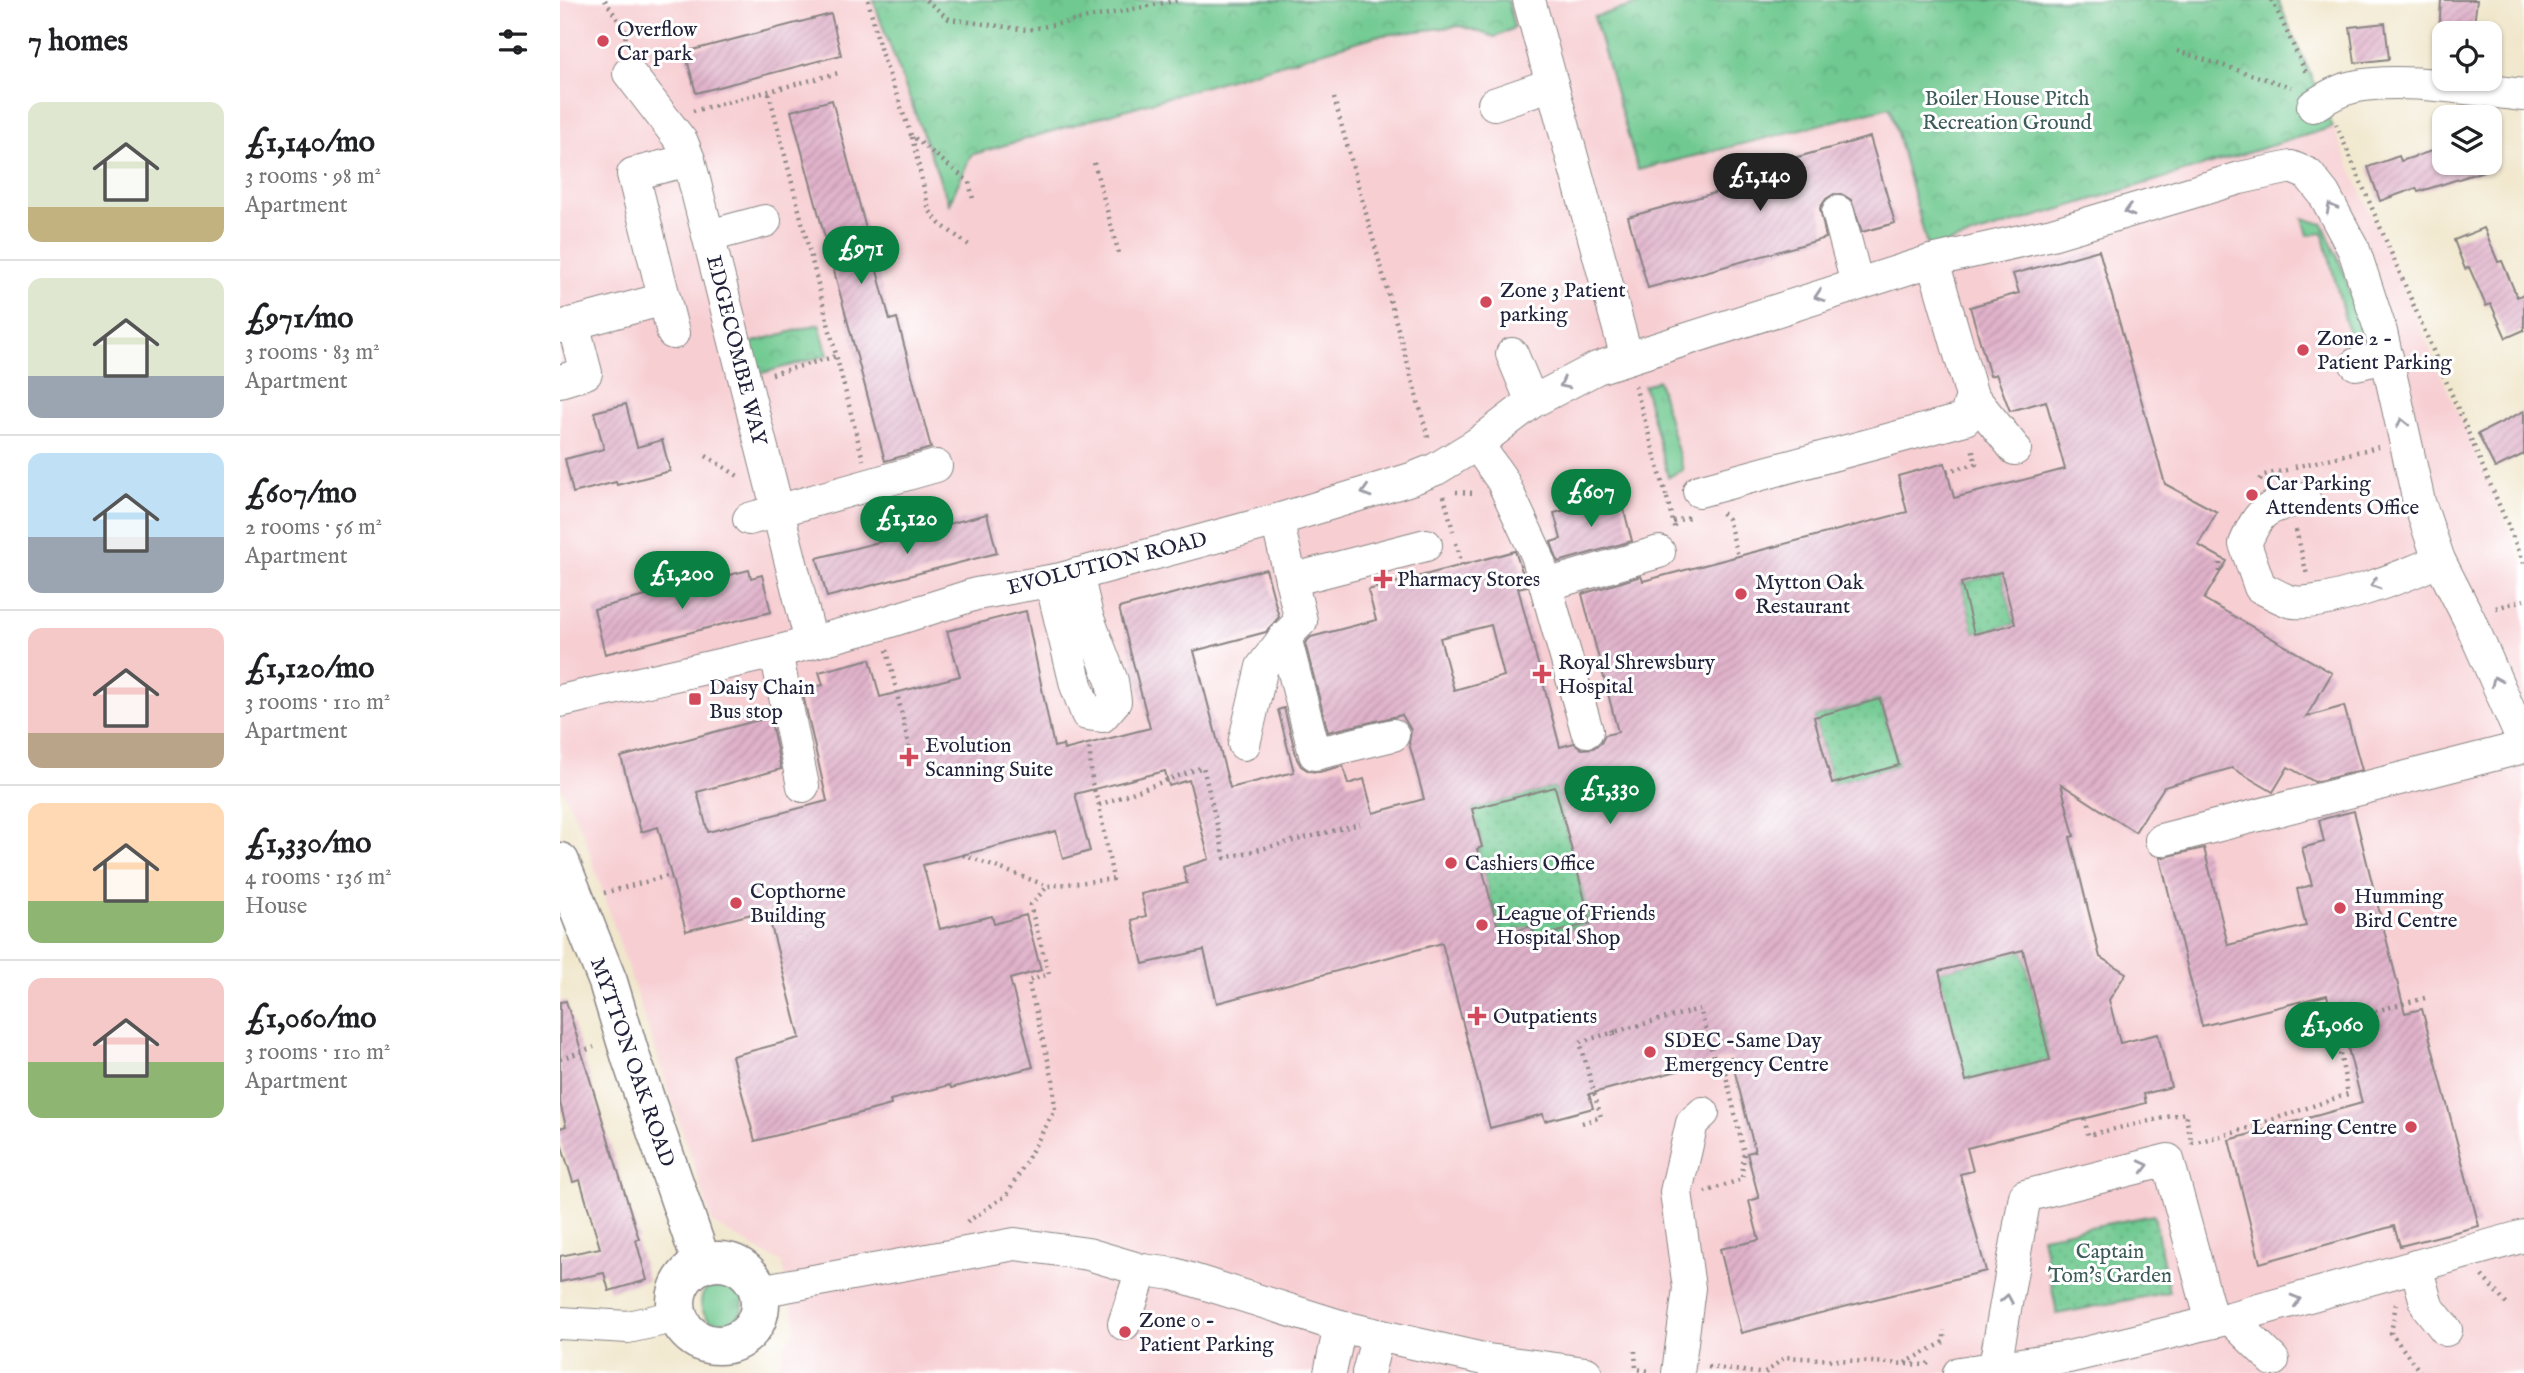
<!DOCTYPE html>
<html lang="en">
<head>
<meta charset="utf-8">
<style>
  body { margin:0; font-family:"IM FELL English",serif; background:#f2f2f2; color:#202124; height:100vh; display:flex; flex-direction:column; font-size:26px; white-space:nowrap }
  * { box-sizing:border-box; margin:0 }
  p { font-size:23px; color:#757577 }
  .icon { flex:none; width:38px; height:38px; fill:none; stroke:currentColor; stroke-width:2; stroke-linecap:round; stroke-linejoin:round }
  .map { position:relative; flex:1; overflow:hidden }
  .sheet { display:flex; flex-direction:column; background:#fff; width:560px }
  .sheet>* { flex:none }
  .tools { position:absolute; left:1872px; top:21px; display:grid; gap:14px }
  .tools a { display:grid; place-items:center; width:70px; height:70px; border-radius:14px; background:#fff; box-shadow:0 2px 5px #0004; font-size:35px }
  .price { position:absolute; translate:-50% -60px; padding:0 16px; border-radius:24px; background:#0b8043; color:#fff; font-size:23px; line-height:46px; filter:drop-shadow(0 2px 4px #0008) }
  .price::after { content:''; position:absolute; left:50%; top:42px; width:21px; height:16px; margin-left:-10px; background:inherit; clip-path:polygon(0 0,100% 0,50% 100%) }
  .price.current { background:#222; color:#fff }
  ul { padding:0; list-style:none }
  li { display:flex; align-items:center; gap:21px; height:175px; padding:0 28px }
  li+li { border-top:2px solid #e0e0e0 }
  li span { display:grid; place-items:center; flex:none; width:196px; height:140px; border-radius:14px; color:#555 }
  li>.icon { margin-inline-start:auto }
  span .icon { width:84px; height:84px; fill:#fffc; stroke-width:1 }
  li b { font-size:30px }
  h2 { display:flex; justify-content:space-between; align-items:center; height:84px; padding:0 28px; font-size:30px }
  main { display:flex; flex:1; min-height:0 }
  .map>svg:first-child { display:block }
  .built { fill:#f7cfd3 }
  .grass { fill:url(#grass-tufts); stroke:#487666; stroke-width:2 }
  .park { fill:url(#park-crowns); stroke:#487666; stroke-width:2 }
  .garden { fill:url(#garden-dots); stroke:#487666; stroke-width:2 }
  .building { fill:url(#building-hatch); fill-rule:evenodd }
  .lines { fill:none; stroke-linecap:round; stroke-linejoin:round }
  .minor-casing { stroke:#898483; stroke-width:34 }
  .major-casing { stroke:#898483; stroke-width:41 }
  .path { stroke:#898483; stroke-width:4.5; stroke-dasharray:2 5; stroke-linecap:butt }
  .minor { stroke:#fff; stroke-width:32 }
  .major { stroke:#fff; stroke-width:38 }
  .oneway { stroke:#9c9ca7 }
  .poi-dot { fill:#d1495b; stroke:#fff; stroke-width:2.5 }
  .labels { text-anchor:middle; stroke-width:6; stroke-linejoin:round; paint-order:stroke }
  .poi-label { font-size:21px; fill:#22223b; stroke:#fff; text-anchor:start }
  .park-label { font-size:21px; fill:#3d5c59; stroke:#fff }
  .street-label { font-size:21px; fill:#22223b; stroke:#fff }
</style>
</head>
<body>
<main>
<section class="sheet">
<h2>7 homes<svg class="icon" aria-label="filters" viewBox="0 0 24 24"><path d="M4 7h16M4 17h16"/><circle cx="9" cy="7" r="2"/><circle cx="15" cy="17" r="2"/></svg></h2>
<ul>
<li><span style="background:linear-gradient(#dfe7d0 75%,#c2b280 0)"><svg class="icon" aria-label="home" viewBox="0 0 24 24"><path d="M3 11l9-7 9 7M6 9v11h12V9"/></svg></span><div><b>£1,140/mo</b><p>3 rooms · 98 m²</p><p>Apartment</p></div></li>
<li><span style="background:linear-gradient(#dfe7d0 70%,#9aa5b1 0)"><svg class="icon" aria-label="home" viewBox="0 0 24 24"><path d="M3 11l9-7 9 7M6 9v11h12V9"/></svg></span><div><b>£971/mo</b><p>3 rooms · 83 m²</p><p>Apartment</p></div></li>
<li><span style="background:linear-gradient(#bfe0f5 60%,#9aa5b1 0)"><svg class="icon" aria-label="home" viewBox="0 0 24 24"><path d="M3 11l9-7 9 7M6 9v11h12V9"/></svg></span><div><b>£607/mo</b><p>2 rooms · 56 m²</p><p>Apartment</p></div></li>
<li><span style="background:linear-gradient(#f6c9c9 75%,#b9a48a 0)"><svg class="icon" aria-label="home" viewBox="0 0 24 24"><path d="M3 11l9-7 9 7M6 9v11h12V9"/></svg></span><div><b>£1,120/mo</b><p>3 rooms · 110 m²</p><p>Apartment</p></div></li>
<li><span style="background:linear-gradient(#ffd9b3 70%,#8fb573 0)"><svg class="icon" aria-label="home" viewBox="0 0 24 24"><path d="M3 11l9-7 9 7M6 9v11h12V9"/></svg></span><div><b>£1,330/mo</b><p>4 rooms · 136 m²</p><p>House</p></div></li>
<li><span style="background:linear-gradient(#f6c9c9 60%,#8fb573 0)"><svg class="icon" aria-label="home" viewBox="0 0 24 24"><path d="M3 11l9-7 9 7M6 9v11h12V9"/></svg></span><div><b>£1,060/mo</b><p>3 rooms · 110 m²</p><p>Apartment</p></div></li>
</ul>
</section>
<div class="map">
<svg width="1964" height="1373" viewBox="0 0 1964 1373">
  <defs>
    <pattern id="grass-tufts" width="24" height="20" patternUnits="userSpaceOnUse" patternTransform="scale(1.75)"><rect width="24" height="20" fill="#6fc990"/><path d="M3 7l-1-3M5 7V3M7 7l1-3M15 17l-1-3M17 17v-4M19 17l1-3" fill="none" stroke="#60ac7d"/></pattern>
    <pattern id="park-crowns" width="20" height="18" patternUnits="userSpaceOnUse" patternTransform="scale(1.75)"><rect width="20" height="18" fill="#6fc990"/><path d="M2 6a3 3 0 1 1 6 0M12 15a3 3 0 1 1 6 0" fill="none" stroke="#60ac7d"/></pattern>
    <pattern id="garden-dots" width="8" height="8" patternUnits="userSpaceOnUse" patternTransform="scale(1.75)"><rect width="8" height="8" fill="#6fc990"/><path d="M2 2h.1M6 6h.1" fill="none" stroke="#60ac7d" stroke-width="1.8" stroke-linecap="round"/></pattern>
    <pattern id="building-hatch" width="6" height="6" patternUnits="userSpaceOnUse" patternTransform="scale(1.75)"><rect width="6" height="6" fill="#e0b2ca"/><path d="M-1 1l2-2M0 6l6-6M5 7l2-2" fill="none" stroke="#c099ae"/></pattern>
  </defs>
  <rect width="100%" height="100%" fill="#fff"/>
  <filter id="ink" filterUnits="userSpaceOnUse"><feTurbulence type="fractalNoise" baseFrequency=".0143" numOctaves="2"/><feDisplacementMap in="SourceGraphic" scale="14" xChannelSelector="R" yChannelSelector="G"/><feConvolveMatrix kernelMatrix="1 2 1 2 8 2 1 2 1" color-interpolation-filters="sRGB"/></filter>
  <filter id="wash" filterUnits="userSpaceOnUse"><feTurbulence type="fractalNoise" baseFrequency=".00686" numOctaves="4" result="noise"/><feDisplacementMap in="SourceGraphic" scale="28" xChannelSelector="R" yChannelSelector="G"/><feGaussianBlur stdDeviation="1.57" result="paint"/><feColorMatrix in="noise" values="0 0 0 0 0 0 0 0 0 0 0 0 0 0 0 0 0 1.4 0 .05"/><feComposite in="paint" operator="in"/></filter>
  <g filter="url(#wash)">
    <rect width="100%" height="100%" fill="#f0e6cb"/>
    <path class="built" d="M0 0H1092L1034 17 1078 169 1330 107 1369 248 1773 127 1964 564V1373H216L225 1346 236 1328 222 1263 153 1224 22 830 0 785Z"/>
    <g class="grass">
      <path d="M1743 218 1763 224 1783 270 1803 336 1790 339 1763 233 1748 235Z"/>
      <path d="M1098 380 1123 470 1108 477 1084 386Z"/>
      <circle cx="162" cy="1303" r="21"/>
    </g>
    <g class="park">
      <path d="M313 0H948L954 28 935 37 900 26 816 36 411 155 389 204Z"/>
      <path d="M1092 0H1718L1773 127 1368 249 1330 107 1078 170 1034 17Z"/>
      <path d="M259 324 268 355 199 374 190 343Z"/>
    </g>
    <g class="garden">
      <path d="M1441 572 1455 624 1414 634 1401 583Z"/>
      <path d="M1320 699 1339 765 1272 784 1254 717Z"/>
      <path d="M995 787 1031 923 975 938 972 926 940 935 917 849 922 847 916 822 899 812Z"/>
      <path d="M1463 950 1490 1060 1406 1081 1379 971Z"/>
      <path d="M1594 1215 1609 1292 1497 1314 1482 1236Z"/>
    </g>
    <g id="blocks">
      <g class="building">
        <path d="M1881 0H1917L1913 33H1879Z"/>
        <path d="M271 14 281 55 136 93 125 52Z"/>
        <path d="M1825 23 1829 59 1795 63 1790 27Z"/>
        <path d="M272 100 330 320 337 318 371 448 325 461 231 111Z"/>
        <path d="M1310 137 1335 223 1302 232 1291 200 1283 195 1274 194 1266 199 1260 208 1266 238 1088 288 1068 217 1172 188 1169 176Z"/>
        <path d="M1884 147 1885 163H1935L1936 167 1858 192 1856 188 1820 201 1808 167 1839 156 1841 161Z"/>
        <path d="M1924 228 1938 262 1942 261 1957 297 1964 294V330L1946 338 1931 304 1926 306 1909 267 1905 269 1894 240Z"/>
        <path d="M1539 250 1605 484 1657 512 1638 545 1667 561 1644 599 1772 673 1746 717 1784 706 1802 770 1755 782 1728 767 1713 792 1672 768 1604 787 1575 832 1501 784 1514 836 1510 837 1540 957 1566 973 1549 1000 1560 1043 1598 1034 1611 1087 1584 1094 1586 1103 1407 1148 1413 1171 1400 1174 1426 1271 1181 1333 1160 1249 1199 1240 1189 1201 1199 1198 1187 1153 1195 1151 1171 1057 1029 1094 1033 1108 985 1121 983 1114 930 1128 882 943 657 1003 644 950 583 964 572 920 586 916 581 894 627 883 623 867 649 859 629 780 609 786 605 771 515 794 530 851 503 859 496 831 363 865 380 929 432 916 434 924 466 915 481 970 450 979 473 1067 391 1088 390 1085 330 1100 331 1105 195 1141 172 1056 240 1038 207 910 126 931 98 827 81 832 61 757 210 717 221 769 137 792 148 832 267 801 242 690 263 685 259 672 310 659 320 697 400 676 387 631 466 611 494 747 503 745 504 750 590 728 559 608 706 569 719 617 706 632 634 651 670 788 734 772 718 710 724 708 737 759 741 766 749 771 759 772 783 766 788 784 804 779 813 813 864 799 849 743 851 730 842 715 768 732 745 643 751 637 816 620 808 590 955 551 967 586 958 588 1000 747 1014 743 1022 749 1033 748 1041 743 1045 735 1058 732 1022 594 1081 576 1083 581 1347 512 1338 476 1385 463 1394 498 1505 469 1486 401 1450 411 1436 374 1430 376 1410 307 1459 293 1453 274ZM1441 572 1455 624 1414 634 1401 583ZM931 625 944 676 894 690 880 638ZM1320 699 1339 765 1272 784 1254 717ZM995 787 1031 923 975 938 972 926 940 935 917 849 922 847 912 809ZM1463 950 1490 1060 1406 1081 1379 971Z"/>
        <path d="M66 404 77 447 102 440 110 471 57 485 56 482 13 493 5 459 44 449 34 412Z"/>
        <path d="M1964 411V454L1935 468 1918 434Z"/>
        <path d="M1060 495 1072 541 998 562 991 542 1001 539 994 513Z"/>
        <path d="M427 514 437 553 267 597 257 558Z"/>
        <path d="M189 570 191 578 202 575 211 612 45 654 34 609Z"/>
        <path d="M1794 811 1845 1013 1862 1009 1919 1226 1840 1246 1834 1226 1700 1263 1669 1140 1802 1103 1778 1009 1771 1010 1767 995 1642 1026 1600 858 1644 848 1668 945 1746 926 1737 889 1752 885 1742 848 1764 842 1759 820Z"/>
        <path d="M6 1001 79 1239 76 1240 87 1280 49 1291 44 1273 0 1282V1256L40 1248 20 1180 13 1182 0 1140V1128L6 1126 0 1103V1002Z"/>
      </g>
    </g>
  </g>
  <g filter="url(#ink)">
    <use href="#blocks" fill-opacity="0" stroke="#898483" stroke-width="2"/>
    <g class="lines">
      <defs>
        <g id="minor">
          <path d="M969 0 1067 358"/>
          <path d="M69 73 122 142 129 160 251 642"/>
          <path d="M934 104 992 84"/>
          <path d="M1753 106C1765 98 1778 90 1793 87 1839 76 1914 90 1963 95"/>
          <path d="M1278 212 1297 284"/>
          <path d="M149 236 205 221"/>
          <path d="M1371 261 1379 282 1412 396 1455 449"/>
          <path d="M0 327 104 299"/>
          <path d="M113 333 73 174 129 160"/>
          <path d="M952 354 972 402"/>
          <path d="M1796 364 1827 357"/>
          <path d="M0 381 26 373 13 323"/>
          <path d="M917 444 942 480 977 555 1027 731"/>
          <path d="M1139 491 1405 419 1412 396"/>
          <path d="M1744 498C1706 508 1701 507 1685 544L1700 587C1710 592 1720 598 1729 601 1757 610 1852 574 1879 560"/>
          <path d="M189 519 376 466"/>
          <path d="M731 580 866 545"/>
          <path d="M491 581 516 685 527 714 542 716 555 701 552 681 527 616 517 574"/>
          <path d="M986 585 1099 552"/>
          <path d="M725 637 755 754 833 735"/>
          <path d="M216 652 243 786"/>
          <path d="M0 701 216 652 321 624 416 594 501 579 717 520 851 479 876 469 917 444 972 402 1037 368 1371 261 1492 234 1680 178 1731 167 1748 174 1764 194 1794 250 1821 332 1859 502 1879 560 1909 619 1964 744"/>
          <path d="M684 744 702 667 725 637 741 621 717 520"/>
          <path d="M1601 840 1964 747"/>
          <path d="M1856 1266 1867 1306 1886 1330"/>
          <path d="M199 1291 455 1244 528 1254 582 1270 614 1274 780 1326 818 1335 928 1360 1026 1373"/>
          <path d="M1670 1318 1713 1360"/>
          <path d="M0 1323 68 1327 118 1316"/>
          <path d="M564 1324 582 1270"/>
          <path d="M1435 1366 1465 1196 1608 1160 1652 1322"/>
          <path d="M770 1373 780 1326"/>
          <path d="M808 1373 818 1335"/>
          <path d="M1118 1373 1129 1288 1116 1192 1132 1123 1143 1113"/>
          <path d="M1399 1373 1509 1357 1670 1318 1964 1236"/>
        </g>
        <g id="major">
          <path d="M0 862 48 982 71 1058 142 1264"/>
          <circle cx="158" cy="1303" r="42"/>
        </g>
      </defs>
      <use href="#minor" class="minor-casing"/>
      <use href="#major" class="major-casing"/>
      <g class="path">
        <path d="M45 0 65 31 66 44"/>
        <path d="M308 0 321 52 351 135 409 182 414 203"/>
        <path d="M366 0 389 19 467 30 619 0"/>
        <path d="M1712 0 1747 75"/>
        <path d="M1617 51 1731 87"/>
        <path d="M209 93 303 460"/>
        <path d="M774 98 869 441"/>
        <path d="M133 111 282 72"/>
        <path d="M1776 124 1964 563"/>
        <path d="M352 137 369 210 380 224 409 245"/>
        <path d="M534 163 559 254"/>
        <path d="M212 374 277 356"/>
        <path d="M1075 386 1107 498"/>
        <path d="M146 456 178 476"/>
        <path d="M1735 467 1818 447"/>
        <path d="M1387 471 1416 464 1412 447"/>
        <path d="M1700 480 1704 475 1727 470"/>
        <path d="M896 492 915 493"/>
        <path d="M884 496 893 531"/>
        <path d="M1107 498 1115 530"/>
        <path d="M1162 513 1168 519 1178 556"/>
        <path d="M1113 522 1129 517"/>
        <path d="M1736 530 1747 575"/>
        <path d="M896 543 902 565"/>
        <path d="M1660 563V573"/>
        <path d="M1936 608 1964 600"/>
        <path d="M327 650 350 750"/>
        <path d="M539 805 643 767 665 858 800 824"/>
        <path d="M403 855 488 886 553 879 539 805 532 783 529 743"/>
        <path d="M44 893 111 875"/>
        <path d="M1054 1036V1032L1140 1009 1155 1061 1162 1059 1184 1152 1182 1179 1145 1192"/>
        <path d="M0 1059 34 1047"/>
        <path d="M1524 1119 1528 1135 1625 1113 1632 1144"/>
        <path d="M1022 1123 1041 1117 1020 1042 1054 1032 1052 1028"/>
        <path d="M1632 1143 1673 1133 1788 1094 1774 1022 1865 998"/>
        <path d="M407 1222 447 1195 495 1110 493 1080 468 981 489 974 470 905 488 886"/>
        <path d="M1922 1276 1949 1307"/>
        <path d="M1836 1304 1831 1333 1861 1373"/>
        <path d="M1075 1351 1076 1369 1089 1371 1091 1368"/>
        <path d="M1345 1363 1384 1342V1330"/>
        <path d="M1148 1367 1199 1373"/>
        <path d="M1205 1373 1225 1357 1365 1365 1372 1361"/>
      </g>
      <use href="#minor" class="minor"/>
      <use href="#major" class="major"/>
    </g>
    <defs><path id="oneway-chevron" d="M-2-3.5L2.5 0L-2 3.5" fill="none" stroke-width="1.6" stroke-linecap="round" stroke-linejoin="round" transform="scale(1.75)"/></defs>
    <g class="oneway">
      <use href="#oneway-chevron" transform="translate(1771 208) rotate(-118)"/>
      <use href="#oneway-chevron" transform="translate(1569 211) rotate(164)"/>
      <use href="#oneway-chevron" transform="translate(1259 296) rotate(162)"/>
      <use href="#oneway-chevron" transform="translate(1004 384) rotate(153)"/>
      <use href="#oneway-chevron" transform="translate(1842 423) rotate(-103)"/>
      <use href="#oneway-chevron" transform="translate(806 492) rotate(163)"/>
      <use href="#oneway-chevron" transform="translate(1815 584) rotate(162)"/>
      <use href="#oneway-chevron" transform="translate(1936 681) rotate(-114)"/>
      <use href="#oneway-chevron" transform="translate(1584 1166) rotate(-14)"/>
      <use href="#oneway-chevron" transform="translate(1447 1299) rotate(-80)"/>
      <use href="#oneway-chevron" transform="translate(1736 1300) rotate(-16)"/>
    </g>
  </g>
  <g class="poi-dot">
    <circle cx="43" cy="41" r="7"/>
    <circle cx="926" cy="302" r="7"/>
    <circle cx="1743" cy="350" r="7"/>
    <circle cx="1692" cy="495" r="7"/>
    <path d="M819.5 568.5h7v7h7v7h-7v7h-7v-7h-7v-7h7z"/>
    <circle cx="1181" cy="594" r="7"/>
    <path d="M978.5 663.5h7v7h7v7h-7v7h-7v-7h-7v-7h7z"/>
    <rect x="128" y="692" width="14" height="14" rx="3.5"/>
    <path d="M345.5 746.5h7v7h7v7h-7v7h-7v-7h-7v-7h7z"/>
    <circle cx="891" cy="863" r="7"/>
    <circle cx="176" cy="903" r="7"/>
    <circle cx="1780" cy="908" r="7"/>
    <circle cx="922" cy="925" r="7"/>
    <path d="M913.5 1005.5h7v7h7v7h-7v7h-7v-7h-7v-7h7z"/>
    <circle cx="1090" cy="1052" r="7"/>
    <circle cx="1851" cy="1127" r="7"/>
    <circle cx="565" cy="1332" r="7"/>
  </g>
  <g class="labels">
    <g class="poi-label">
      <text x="57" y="36">Overflow<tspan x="57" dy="24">Car park</tspan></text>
      <text x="940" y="297">Zone 3 Patient<tspan x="940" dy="24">parking</tspan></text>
      <text x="1757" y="345">Zone 2 -<tspan x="1757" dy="24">Patient Parking</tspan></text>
      <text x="1706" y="490">Car Parking<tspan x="1706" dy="24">Attendents Office</tspan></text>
      <text x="837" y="586">Pharmacy Stores</text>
      <text x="1195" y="589">Mytton Oak<tspan x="1195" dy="24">Restaurant</tspan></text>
      <text x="998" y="669">Royal Shrewsbury<tspan x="998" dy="24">Hospital</tspan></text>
      <text x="149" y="694">Daisy Chain<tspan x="149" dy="24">Bus stop</tspan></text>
      <text x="365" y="752">Evolution<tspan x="365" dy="24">Scanning Suite</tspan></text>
      <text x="905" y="870">Cashiers Office</text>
      <text x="190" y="898">Copthorne<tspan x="190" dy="24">Building</tspan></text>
      <text x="1794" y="903">Humming<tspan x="1794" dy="24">Bird Centre</tspan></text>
      <text x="936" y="920">League of Friends<tspan x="936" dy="24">Hospital Shop</tspan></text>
      <text x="933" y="1023">Outpatients</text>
      <text x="1104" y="1047">SDEC -Same Day<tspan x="1104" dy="24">Emergency Centre</tspan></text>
      <text x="1837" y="1134" text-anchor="end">Learning Centre</text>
      <text x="579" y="1327">Zone 0 -<tspan x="579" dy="24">Patient Parking</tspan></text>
    </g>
    <g class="park-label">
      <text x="1447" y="105">Boiler House Pitch<tspan x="1447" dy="24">Recreation Ground</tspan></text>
      <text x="1550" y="1258">Captain<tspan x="1550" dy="24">Tom's Garden</tspan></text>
    </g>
    <g class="street-label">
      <text transform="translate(177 350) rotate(76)" y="7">EDGECOMBE WAY</text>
      <text transform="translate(547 563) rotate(-14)" y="7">EVOLUTION ROAD</text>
      <text transform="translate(73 1062) rotate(71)" y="7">MYTTON OAK ROAD</text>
    </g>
  </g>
</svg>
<div class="tools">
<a><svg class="icon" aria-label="locate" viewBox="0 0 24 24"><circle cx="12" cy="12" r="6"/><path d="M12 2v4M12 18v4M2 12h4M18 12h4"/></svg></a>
<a><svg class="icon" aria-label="layers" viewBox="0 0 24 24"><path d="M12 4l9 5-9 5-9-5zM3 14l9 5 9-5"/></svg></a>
</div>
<b class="price current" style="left:1200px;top:213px">£1,140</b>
<b class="price" style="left:301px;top:286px">£971</b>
<b class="price" style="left:1031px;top:529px">£607</b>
<b class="price" style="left:347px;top:556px">£1,120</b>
<b class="price" style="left:122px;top:611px">£1,200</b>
<b class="price" style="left:1050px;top:826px">£1,330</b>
<b class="price" style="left:1772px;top:1062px">£1,060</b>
</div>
</main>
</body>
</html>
